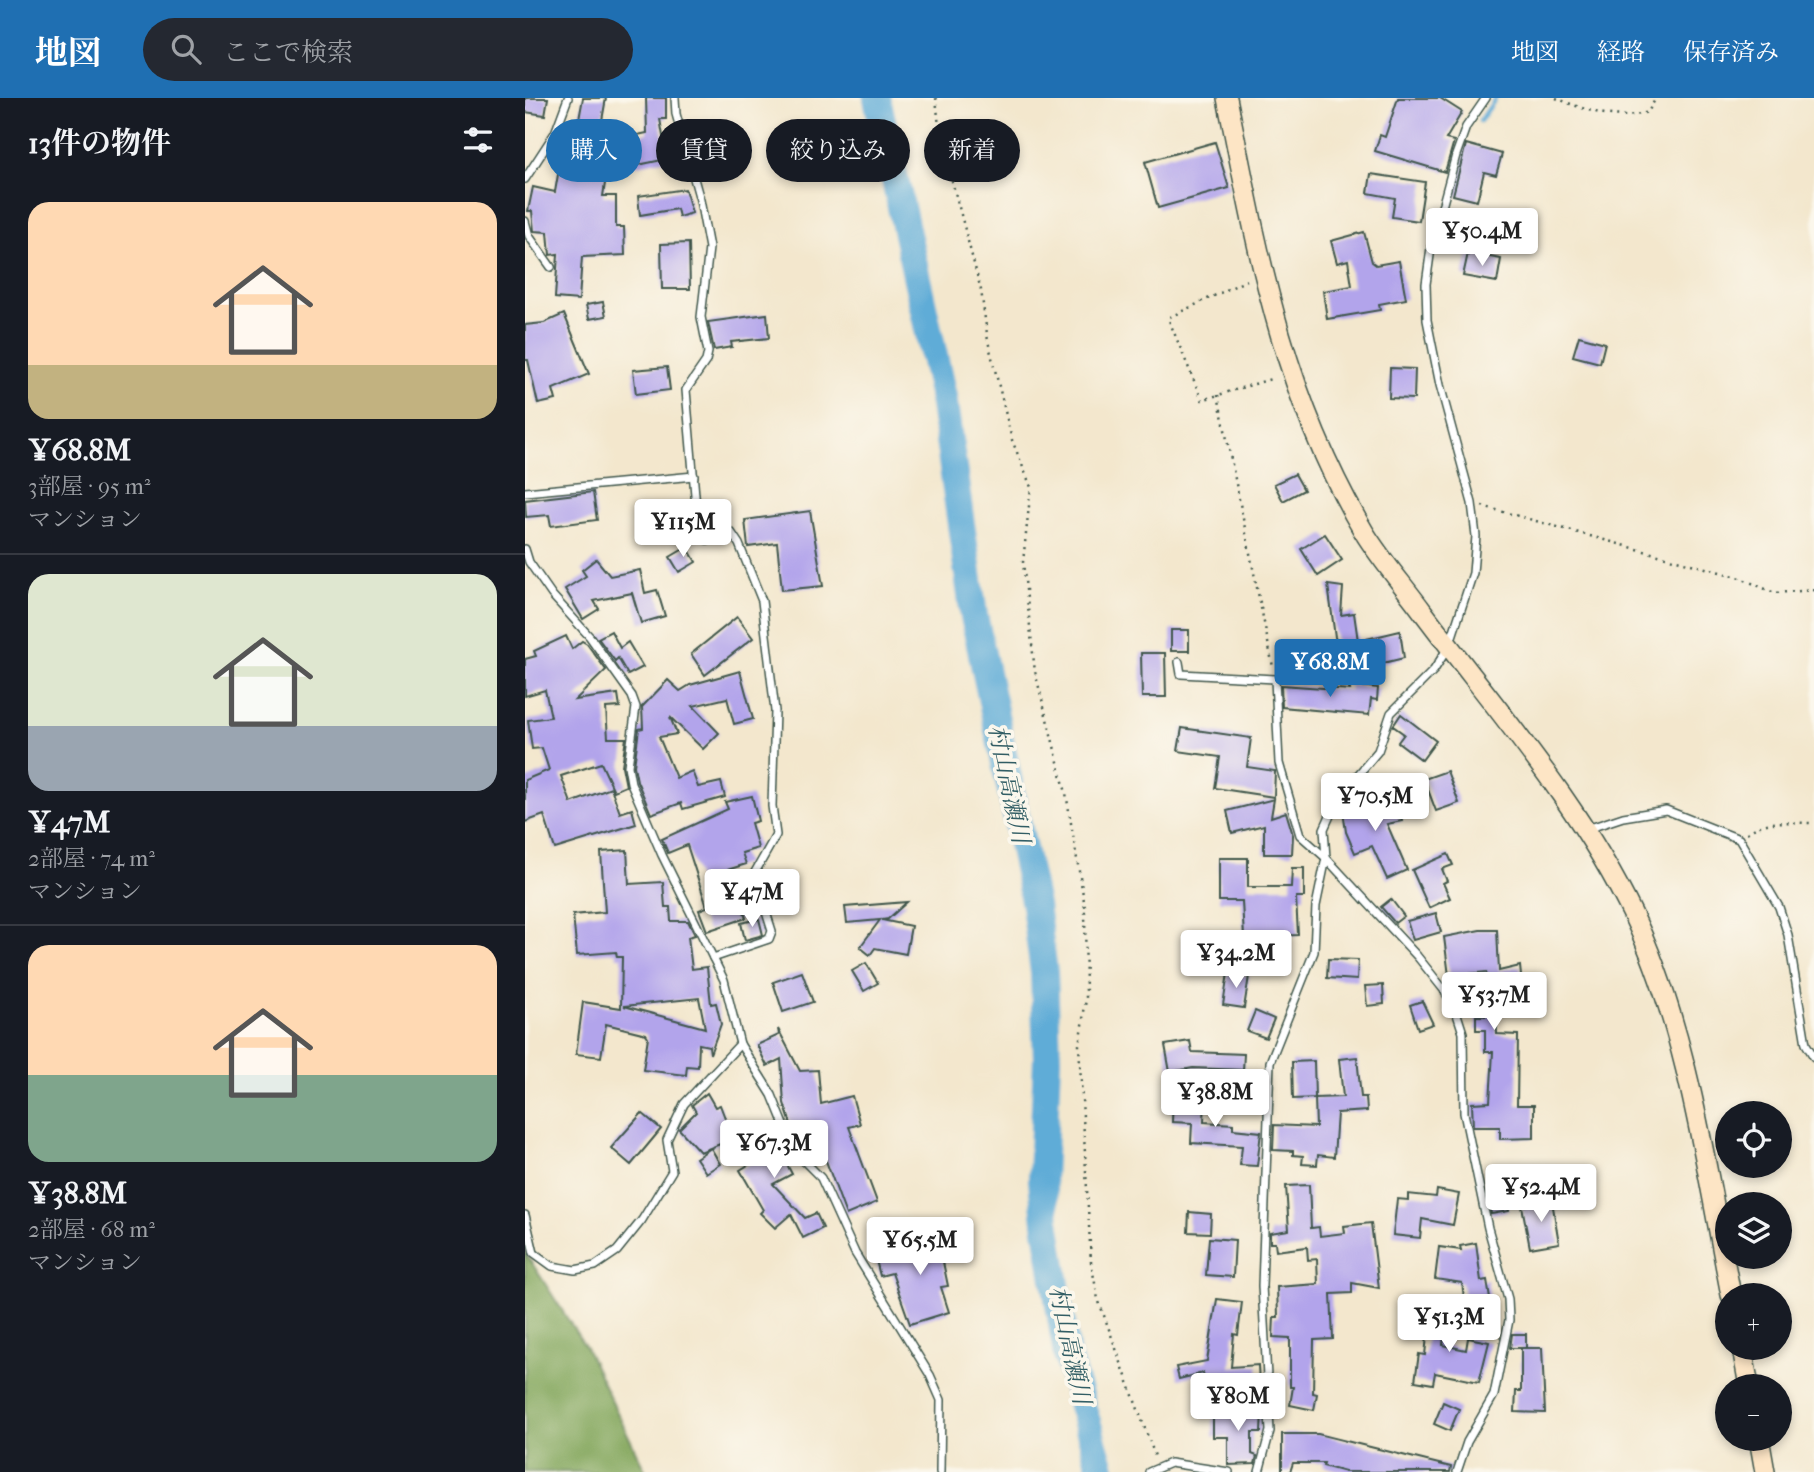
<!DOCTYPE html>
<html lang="ja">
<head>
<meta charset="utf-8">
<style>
  body { margin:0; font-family:"IM FELL French Canon","Noto Serif JP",serif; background:#242831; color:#f1f3f6; height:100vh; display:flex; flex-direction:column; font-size:26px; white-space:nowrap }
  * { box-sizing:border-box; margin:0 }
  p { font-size:23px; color:#9ea1a6 }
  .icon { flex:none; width:38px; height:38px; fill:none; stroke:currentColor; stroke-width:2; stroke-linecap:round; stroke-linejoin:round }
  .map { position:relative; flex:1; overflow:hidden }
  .details { display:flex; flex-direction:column; background:#171b24; width:525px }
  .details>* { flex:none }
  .guide { position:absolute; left:21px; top:21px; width:665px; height:63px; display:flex; gap:14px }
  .fabs { position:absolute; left:1190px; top:1003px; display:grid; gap:14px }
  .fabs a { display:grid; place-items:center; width:77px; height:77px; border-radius:50%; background:#171b24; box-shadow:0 4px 10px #0003; font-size:35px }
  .price { position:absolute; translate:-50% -60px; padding:0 16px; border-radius:7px; background:#fff; color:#222; font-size:23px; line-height:46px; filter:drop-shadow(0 2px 4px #0008) }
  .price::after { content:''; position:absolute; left:50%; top:42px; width:21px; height:16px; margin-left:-10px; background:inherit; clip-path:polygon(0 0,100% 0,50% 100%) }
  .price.active { background:#1f6fb2; color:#fff }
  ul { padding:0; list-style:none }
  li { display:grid; align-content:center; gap:14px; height:371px; padding:0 28px }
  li+li { border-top:2px solid #363941 }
  li span { display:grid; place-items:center; height:217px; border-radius:21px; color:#555 }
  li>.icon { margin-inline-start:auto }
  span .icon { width:126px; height:126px; fill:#fffc; stroke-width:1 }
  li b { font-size:30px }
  h2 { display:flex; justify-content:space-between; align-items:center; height:84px; padding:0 28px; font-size:30px }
  .pill { padding:0 24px; border-radius:32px; background:#171b24; box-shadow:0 4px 10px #0003; font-size:24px; line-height:63px }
  .pill.active { background:#1f6fb2; color:#fff }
  header { display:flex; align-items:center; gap:42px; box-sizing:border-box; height:98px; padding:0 35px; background:#1f6fb2; color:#fff }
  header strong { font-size:33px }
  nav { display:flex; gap:38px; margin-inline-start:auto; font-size:24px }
  .search { width:490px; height:63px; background:#242831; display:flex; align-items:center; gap:18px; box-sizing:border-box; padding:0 24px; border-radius:38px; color:#9ea1a6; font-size:26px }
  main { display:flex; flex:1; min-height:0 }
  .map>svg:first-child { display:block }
  .forest { fill:#81a55a; stroke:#507147; stroke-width:2 }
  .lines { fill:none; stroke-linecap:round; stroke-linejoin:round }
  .stream { stroke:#5eacd7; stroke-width:4.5 }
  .river { stroke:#5eacd7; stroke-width:28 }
  .building { fill:#b2a4eb; fill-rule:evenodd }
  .lane-casing { stroke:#3f564b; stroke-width:10 }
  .secondary-casing { stroke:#3f564b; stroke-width:22 }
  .path { stroke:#3f564b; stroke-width:2.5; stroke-dasharray:2 5; stroke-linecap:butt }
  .lane { stroke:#fff; stroke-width:7 }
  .secondary { stroke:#fde5c5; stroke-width:19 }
  .labels { text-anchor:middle; stroke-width:7; stroke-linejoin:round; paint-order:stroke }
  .water-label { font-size:24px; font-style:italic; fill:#325e65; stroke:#fbf7ec }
</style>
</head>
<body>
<header>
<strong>地図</strong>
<div class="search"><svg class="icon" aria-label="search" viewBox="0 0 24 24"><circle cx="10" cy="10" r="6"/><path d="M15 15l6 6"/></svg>ここで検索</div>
<nav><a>地図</a><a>経路</a><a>保存済み</a></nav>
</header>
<main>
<section class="details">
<h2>13件の物件<svg class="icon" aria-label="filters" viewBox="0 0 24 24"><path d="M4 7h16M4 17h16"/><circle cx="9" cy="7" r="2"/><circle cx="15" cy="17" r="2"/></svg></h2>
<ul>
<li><span style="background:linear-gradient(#ffd9b3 75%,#c2b280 0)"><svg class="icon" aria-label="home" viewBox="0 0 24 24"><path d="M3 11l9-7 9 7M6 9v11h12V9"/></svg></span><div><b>¥68.8M</b><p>3部屋 · 95 m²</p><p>マンション</p></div></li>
<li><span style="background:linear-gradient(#dfe7d0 70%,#9aa5b1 0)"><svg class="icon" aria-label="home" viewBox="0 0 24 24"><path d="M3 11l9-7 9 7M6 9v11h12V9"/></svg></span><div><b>¥47M</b><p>2部屋 · 74 m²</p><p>マンション</p></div></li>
<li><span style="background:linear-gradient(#ffd9b3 60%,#7fa58c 0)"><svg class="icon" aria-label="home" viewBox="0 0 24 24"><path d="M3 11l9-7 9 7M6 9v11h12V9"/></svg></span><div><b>¥38.8M</b><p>2部屋 · 68 m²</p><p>マンション</p></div></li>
</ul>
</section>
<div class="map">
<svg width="1289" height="1374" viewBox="0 0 1289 1374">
  <rect width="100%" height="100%" fill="#fbf7ec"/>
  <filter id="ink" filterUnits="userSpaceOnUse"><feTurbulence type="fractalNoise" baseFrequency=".0143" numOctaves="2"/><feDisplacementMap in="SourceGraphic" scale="14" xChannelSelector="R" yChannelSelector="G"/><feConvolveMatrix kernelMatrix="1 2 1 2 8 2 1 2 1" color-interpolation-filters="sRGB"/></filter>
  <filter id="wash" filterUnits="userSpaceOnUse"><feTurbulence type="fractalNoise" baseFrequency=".00686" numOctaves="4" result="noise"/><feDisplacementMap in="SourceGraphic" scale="28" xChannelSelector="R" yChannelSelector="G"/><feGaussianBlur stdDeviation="1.57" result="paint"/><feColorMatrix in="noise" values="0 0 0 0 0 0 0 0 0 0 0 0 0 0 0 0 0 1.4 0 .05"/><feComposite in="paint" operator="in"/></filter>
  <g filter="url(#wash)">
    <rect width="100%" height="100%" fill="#f3e7cd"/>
    <path class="forest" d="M0 1154 61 1250 121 1374H0Z"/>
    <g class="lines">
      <path class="stream" d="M955 23 971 0"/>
      <path class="river" d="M352 0 418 299 449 518 510 807 519 874 522 961 517 1081 521 1124 542 1257 577 1374"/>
    </g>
    <g id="blocks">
      <g class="building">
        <path d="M0 0H23L20 17 0 14Z"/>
        <path d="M58 0H81L73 45 86 47 78 98H91V129H99L100 157 57 159 54 202 30 200 33 156 25 157 23 134 9 133 7 113H3L8 89 30 94 36 59 25 53 34 41 49 48Z"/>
        <path d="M121 0H141V21H135L142 61 108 68 103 39 122 35Z"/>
        <path d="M873 0H915L937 14 921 41 929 43 920 74 850 53 855 37 860 39Z"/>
        <path d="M690 44 704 90 633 110 620 64Z"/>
        <path d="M941 46 977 56 971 77 959 74 952 103 928 97Z"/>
        <path d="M846 76 900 84 894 123 867 119 870 100 843 95Z"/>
        <path d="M160 91 167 115 154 119 152 111 115 117 113 98Z"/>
        <path d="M919 129 948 135 945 153 915 147Z"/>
        <path d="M839 134 847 164 851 167 874 163 881 201 854 206 855 212 802 221 798 193 827 188 823 162 812 165 806 143Z"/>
        <path d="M164 145 165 191H137L136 146Z"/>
        <path d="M943 155 976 161 972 184 938 178Z"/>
        <path d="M78 204 81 218 64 221 61 207Z"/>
        <path d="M39 216 64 276 28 291 31 302 13 306 3 262H0V227L19 225Z"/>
        <path d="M242 216 244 240 206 244 207 249 189 252 183 224Z"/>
        <path d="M1054 238 1080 245 1075 265 1048 258Z"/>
        <path d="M142 269 145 292 111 296 108 272Z"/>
        <path d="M865 270 890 271 889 301 864 300Z"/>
        <path d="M770 376 779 392 758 403 749 386Z"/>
        <path d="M68 394 72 422 26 428 24 417 1 419 0 402Z"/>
        <path d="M285 413 298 488 257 492 252 445 223 449 220 422Z"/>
        <path d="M800 436 817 462 793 478 776 451Z"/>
        <path d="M162 449 171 464 154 474 145 459Z"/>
        <path d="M71 461 85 478 115 472 120 495 132 492 140 518 116 525 107 495 69 503 74 511 58 521 40 491 61 478 57 472Z"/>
        <path d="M803 487 818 489 816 517 829 515 833 543 875 533 879 560 821 574 810 539Z"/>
        <path d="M212 519 228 540 180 577 166 556Z"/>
        <rect x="646" y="532" width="18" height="21"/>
        <path d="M86 533 95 550 103 544 118 569 103 577 93 560 90 563 73 540Z"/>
        <path d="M41 538 47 551 57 543 62 546 81 572 50 602 93 596 95 609 81 610 83 640H101L97 668 101 688 89 693 76 665 36 678 46 705 86 690 95 715 107 711 111 726 30 751 19 717 0 724V682L24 672 17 650 7 651 3 622 26 619 20 592 0 598V561L11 558 9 553Z"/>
        <path d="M616 555H640L641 599H617Z"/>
        <path d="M215 573 228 621 209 626 202 600 168 608 194 635 178 651 145 619 152 636 134 639 151 680 167 673 173 689 196 684 200 699 158 711 156 705 126 716 112 683 109 668 114 631 118 630 117 609 143 582 155 593 165 587Z"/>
        <path d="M756 587 825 592 824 587 853 590 852 602 846 601 844 617 757 609Z"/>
        <path d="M876 616 911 643 897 662 873 644 879 636 868 628Z"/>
        <path d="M657 630 726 640 722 669 750 673 749 699 690 690 695 659 653 653Z"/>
        <path d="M922 673 934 705 911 713 899 681Z"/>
        <path d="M227 698 233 723 226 725 233 750 217 755 221 766 196 774 204 800 214 797 221 820 182 833 174 812 182 809 162 747 143 755 137 741 203 711 200 704Z"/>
        <path d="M749 701 746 719 761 714 768 737 767 756H739V727L707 735 702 713Z"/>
        <path d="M830 701 831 710 874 704 877 723 862 726 882 772 862 781 847 748 830 755 821 734 817 706Z"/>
        <path d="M102 752 104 786 138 784 140 809H145L146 823H163L170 837 163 839 167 871 182 869 186 906 191 905 196 926 185 956 184 948 174 946 173 969 162 968 161 977 118 972 123 939 121 936 81 926 76 959 51 956 58 904 96 910 97 859H92L91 854 52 857 48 817 80 814 76 754ZM174 900 180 930 99 908Z"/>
        <path d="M923 756 928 767 917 771 922 783 918 785 925 800 904 810 887 772Z"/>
        <path d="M694 760H723V789H766L767 770H779V799H771L773 837 719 839 717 803H694Z"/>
        <path d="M866 801 879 818 870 825 856 809Z"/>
        <path d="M382 804 363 821 357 822 386 828 381 856 350 850 345 857 335 849 355 822 322 825 320 809Z"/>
        <path d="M911 815 916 834 888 842 882 823Z"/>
        <path d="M234 821 238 837 220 842 216 825Z"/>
        <path d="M955 832H972L974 873 995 868 998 898 988 900 989 907 971 911 972 936 993 937 992 1007H1009V1040L975 1041V1029H948L947 1005 965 1004 968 954H960V932H951V918H960L961 901 967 900 961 874 924 878 919 839Z"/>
        <path d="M803 861 833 862 832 882 802 880Z"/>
        <path d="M341 865 353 885 339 893 327 873Z"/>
        <path d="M277 874 288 904 258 914 248 884Z"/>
        <path d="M703 875 724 878 719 910 698 907Z"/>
        <path d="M858 887 859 906 842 908 840 888Z"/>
        <path d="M897 903 908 926 893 931 885 907Z"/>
        <path d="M730 913 749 921 741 940 722 933Z"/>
        <path d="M253 931 275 973 293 972 296 1006 327 998 335 1026 324 1029 352 1104 321 1117 294 1044 278 1051 271 1041 259 1005 256 961 242 968 232 947 254 937Z"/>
        <path d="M665 943 667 954 719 956 718 972 668 970 645 974 640 947Z"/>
        <path d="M832 959 836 999H841L842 1013 812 1015 809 1059 793 1057 792 1067 777 1066 778 1058 768 1057V1053L748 1052 749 1027 791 1029 790 1000 818 999 814 961Z"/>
        <path d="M789 963 790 1000 768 1001 767 964Z"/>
        <path d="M720 977 735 978 734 1000 718 999Z"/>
        <path d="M182 995 190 1009 195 1007 208 1041 175 1054 154 1031 171 1014 167 1007Z"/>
        <path d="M648 998 680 1000 679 1024 708 1026V1031L736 1034 732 1068 715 1067 717 1048 666 1045 667 1025 647 1024Z"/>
        <path d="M117 1015 136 1031 106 1067 86 1050Z"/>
        <path d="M253 1028 266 1056 258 1059 267 1076 248 1086 280 1120 291 1115 298 1130 278 1140 266 1116 250 1130 235 1115 238 1112 215 1072 228 1064 222 1034Z"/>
        <path d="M186 1050 195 1066 181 1075 171 1060Z"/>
        <path d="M784 1087 786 1130 794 1129 795 1138 820 1135 819 1128 846 1125 854 1190 827 1185V1195L806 1196 808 1241 789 1242 788 1295 792 1296 789 1312 765 1307 768 1289H765V1240L748 1239 749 1219H753L752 1189 793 1186 792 1161 783 1162 782 1149 751 1153 750 1145H745V1135L764 1132 761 1088Z"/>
        <path d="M912 1092 934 1096 928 1127 897 1121 895 1140 868 1137 872 1101 883 1102V1096L911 1099Z"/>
        <path d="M982 1097 984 1113 966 1116 963 1100Z"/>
        <path d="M1027 1103 1034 1145 1005 1150 997 1108Z"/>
        <path d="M664 1114 686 1116 685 1135 663 1134Z"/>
        <path d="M428 1140 432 1161 418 1164 423 1188 416 1189 424 1214 385 1226 367 1175 355 1178 350 1158Z"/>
        <path d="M684 1140 710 1142 708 1179 681 1177Z"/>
        <path d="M951 1145 956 1183 962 1182 965 1201 940 1206 937 1185 910 1181 914 1149 936 1152 935 1148Z"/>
        <path d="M692 1201 717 1204 713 1237 709 1236 706 1269 733 1267 734 1285 709 1287 711 1292 684 1298 678 1275 654 1281 651 1269 682 1263Z"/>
        <path d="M905 1210 922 1212 918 1247 941 1252 943 1240 964 1244 954 1284 910 1275 908 1286 890 1283 894 1256 900 1257Z"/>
        <path d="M987 1236H1001V1250H997H1017L1020 1315 990 1314 991 1293H996V1250H985Z"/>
        <path d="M918 1304 934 1311 925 1333 909 1326Z"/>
        <path d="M688 1311 737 1313 736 1334H727V1356L732 1358 730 1366 703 1367V1339H688Z"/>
        <path d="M757 1336H793L926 1369 925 1374H820L798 1368 799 1365H768L765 1374H757Z"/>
      </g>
    </g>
  </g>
  <g filter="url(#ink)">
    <use href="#blocks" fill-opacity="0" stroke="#3f564b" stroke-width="2"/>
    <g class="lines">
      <defs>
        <g id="lane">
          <path d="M150 0 151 16 175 102 184 150 176 219 183 254 181 263 161 292 173 432 182 442 206 434 214 446 237 503 250 613 247 708 251 737 229 776 247 833 244 841 188 860"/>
          <path d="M0 81 30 35 43 0"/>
          <path d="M0 123 4 138 26 169"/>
          <path d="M0 394 169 378"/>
          <path d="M0 451 4 464 27 497 65 539 107 598 111 609 103 668 106 685 137 757 199 882 215 946 247 997 266 1044 278 1062 296 1080 330 1155 405 1277 416 1302 415 1374"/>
          <path d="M654 564 656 576 750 581 754 665 775 737 801 760 892 858 919 892 931 913 938 935 939 1015 963 1130 983 1201 984 1222 969 1297 942 1344 932 1374"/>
          <path d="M1062 731 1098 719 1141 712 1214 741 1254 809 1263 837 1281 946 1289 959"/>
          <path d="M0 1117 9 1155 27 1168 50 1172 70 1168 92 1153 117 1122 147 1073 142 1042 159 1006 215 946"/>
          <path d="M624 1374 645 1365 704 1374"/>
          <path d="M734 1374 745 1333 737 1188 745 964 789 854 791 808 801 760 799 731 812 702 853 653 866 615 909 572 924 548 948 475 951 438 947 405 915 287 902 222 901 186 906 150 931 57 941 29 961 0"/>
        </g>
        <g id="secondary">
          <path d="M702 0C733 155 757 295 839 434 856 462 879 488 898 514 972 613 1055 706 1109 819 1162 930 1182 1075 1206 1197"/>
          <path d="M1217 1250 1224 1288"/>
          <path d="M1234 1340 1240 1374"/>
        </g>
      </defs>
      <use href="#lane" class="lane-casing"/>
      <use href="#secondary" class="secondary-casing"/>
      <g class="path">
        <path d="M411 0 415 38 456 192 463 243 487 342 506 389 498 464 510 574 541 695 560 809 561 901 554 947 566 1164 573 1201 631 1361"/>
        <path d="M1031 0C1060 12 1091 24 1123 14L1131 0"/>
        <path d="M722 182 643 220 677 302 749 280"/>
        <path d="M693 297 748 569"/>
        <path d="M957 408 1213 479 1250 495 1289 492"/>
        <path d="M1222 735C1243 720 1264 725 1289 725"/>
      </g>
      <use href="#lane" class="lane"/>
      <use href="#secondary" class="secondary"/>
    </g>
  </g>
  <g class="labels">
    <g class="water-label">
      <text transform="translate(484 686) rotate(78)" y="8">村山高瀬川</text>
      <text transform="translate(545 1247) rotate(78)" y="8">村山高瀬川</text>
    </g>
  </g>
</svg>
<div class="fabs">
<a><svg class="icon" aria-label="locate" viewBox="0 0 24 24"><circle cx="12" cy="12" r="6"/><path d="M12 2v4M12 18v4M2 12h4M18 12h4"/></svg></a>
<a><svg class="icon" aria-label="layers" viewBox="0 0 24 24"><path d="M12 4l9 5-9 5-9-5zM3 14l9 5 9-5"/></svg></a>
<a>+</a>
<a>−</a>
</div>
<b class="price" style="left:957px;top:170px">¥50.4M</b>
<b class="price" style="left:158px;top:461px">¥115M</b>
<b class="price active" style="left:805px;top:601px">¥68.8M</b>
<b class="price" style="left:850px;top:735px">¥70.5M</b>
<b class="price" style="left:227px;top:831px">¥47M</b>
<b class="price" style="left:711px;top:892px">¥34.2M</b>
<b class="price" style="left:969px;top:934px">¥53.7M</b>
<b class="price" style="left:690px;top:1031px">¥38.8M</b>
<b class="price" style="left:249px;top:1082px">¥67.3M</b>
<b class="price" style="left:1016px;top:1126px">¥52.4M</b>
<b class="price" style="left:395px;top:1179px">¥65.5M</b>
<b class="price" style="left:924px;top:1256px">¥51.3M</b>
<b class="price" style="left:713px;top:1335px">¥80M</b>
<div class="guide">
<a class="pill active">購入</a>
<a class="pill">賃貸</a>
<a class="pill">絞り込み</a>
<a class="pill">新着</a>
</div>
</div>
</main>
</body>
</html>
